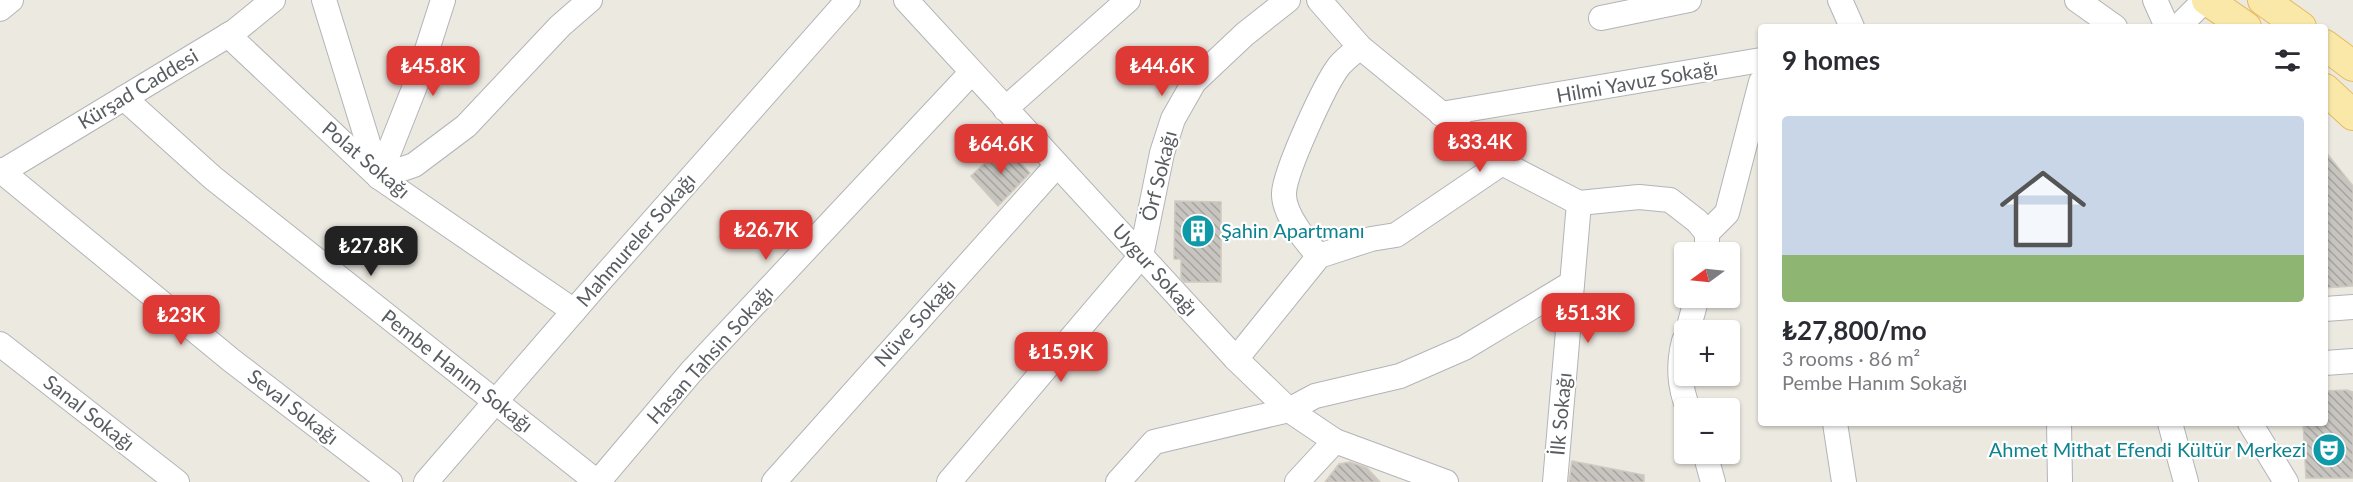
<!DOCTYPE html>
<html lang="en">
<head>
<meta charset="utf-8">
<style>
  body { margin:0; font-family:Lato,sans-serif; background:#f2f2f3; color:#2b2b33; height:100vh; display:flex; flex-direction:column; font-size:22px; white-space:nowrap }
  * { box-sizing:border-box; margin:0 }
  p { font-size:20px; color:#7c7c81 }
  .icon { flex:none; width:33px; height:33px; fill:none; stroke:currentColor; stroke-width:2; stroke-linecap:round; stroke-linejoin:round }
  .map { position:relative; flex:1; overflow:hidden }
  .drawer { position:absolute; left:1758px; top:24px; width:570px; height:402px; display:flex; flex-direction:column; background:#fff; border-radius:6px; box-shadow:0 2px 4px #0004 }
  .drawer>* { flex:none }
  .needle { width:39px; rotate:255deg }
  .fabs { position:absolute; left:1674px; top:242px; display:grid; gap:12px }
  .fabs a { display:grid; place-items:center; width:66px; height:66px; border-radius:6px; background:#fff; box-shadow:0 2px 4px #0004; font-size:30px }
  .price { position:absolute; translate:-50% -51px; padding:0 14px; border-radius:12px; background:#de3934; color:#fff; font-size:20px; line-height:39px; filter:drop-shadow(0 2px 3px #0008) }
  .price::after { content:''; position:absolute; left:50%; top:36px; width:18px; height:14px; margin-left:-9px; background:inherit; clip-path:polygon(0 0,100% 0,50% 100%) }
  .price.selected { background:#222; color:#fff }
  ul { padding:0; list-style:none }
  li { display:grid; align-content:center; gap:12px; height:318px; padding:0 24px }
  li+li { border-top:2px solid #e1e1e2 }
  li span { display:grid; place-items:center; height:186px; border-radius:6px; color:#555 }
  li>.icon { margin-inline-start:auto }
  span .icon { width:108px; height:108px; fill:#fffc; stroke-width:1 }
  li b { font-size:26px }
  h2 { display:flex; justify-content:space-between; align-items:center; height:72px; padding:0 24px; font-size:26px }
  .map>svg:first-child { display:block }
  .building { fill:url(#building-back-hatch); stroke:#d0cac0; stroke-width:1.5 }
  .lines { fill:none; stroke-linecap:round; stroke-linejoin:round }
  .minor-casing { stroke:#b2b4b8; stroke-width:26 }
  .major-casing { stroke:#e8ba5d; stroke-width:32 }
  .minor { stroke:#fff; stroke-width:24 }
  .major { stroke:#fae8a8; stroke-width:30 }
  .labels { text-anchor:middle; stroke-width:4.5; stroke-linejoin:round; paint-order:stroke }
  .street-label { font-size:20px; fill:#595d61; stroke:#fff }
  .culture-label { font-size:20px; fill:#0d838f; stroke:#fff; text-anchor:start }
</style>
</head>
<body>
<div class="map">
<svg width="2353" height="482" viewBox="0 0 2353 482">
  <defs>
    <pattern id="building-back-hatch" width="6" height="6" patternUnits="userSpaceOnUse" patternTransform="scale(1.5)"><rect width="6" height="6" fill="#c8c5c0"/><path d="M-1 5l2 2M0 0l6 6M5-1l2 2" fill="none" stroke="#a5a39f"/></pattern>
  </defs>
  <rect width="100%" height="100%" fill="#ece9e1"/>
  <g class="building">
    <path d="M1004 145 1030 173 998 206 971 176Z"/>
    <path d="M2325 151 2353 186V286L2325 288Z"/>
    <path d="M1175 201 1221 202V282H1184L1181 278V259H1174Z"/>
    <path d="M2347 390 2353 392V478H2306L2303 423H2325V391Z"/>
    <path d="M1572 461 1644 475V482H1569Z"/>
    <path d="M1350 462 1367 468 1380 482H1325L1339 464Z"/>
  </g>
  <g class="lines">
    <defs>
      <g id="minor">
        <path d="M324 0 378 175"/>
        <path d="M906 0 1236 359 1289 410 1335 441 1446 482"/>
        <path d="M1319 0 1360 47 1502 163 1579 203 1639 197 1670 200 1697 221 1707 233V252"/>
        <path d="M1840 0 1852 27"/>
        <path d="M2077 0 2115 27"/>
        <path d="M2155 0 2167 27"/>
        <path d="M0 9 11 0"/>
        <path d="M1601 18 1689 0"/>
        <path d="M2178 27 2205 0"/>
        <path d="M228 35 379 177 574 311"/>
        <path d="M124 98 213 178 597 482"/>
        <path d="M1005 109 1128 0"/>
        <path d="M1441 114 1761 60"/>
        <path d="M0 170 231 360 390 482"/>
        <path d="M0 173 235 31 273 0"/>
        <path d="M379 177 414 165 466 126 560 26 590 0"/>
        <path d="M379 177 417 81 443 0"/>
        <path d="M1707 233 1727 213 1761 82"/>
        <path d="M1319 256C1306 242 1283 213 1284 193 1285 171 1325 84 1339 66 1345 59 1353 53 1360 47"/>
        <path d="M2325 309 2353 307"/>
        <path d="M1688 330 1697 297"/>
        <path d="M1684 341C1678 364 1679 386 1688 408"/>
        <path d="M0 344 177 482"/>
        <path d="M1236 359 1319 256 1371 239 1396 235 1502 163"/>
        <path d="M2325 363 2353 361"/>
        <path d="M1835 423 1844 482"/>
        <path d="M2059 423 2060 482"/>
        <path d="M2170 423 2186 482"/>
        <path d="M2250 423 2286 482"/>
        <path d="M1705 453 1713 482"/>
        <path d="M426 482 599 282 848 0"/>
        <path d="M598 482 691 372 971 73"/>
        <path d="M774 482 1057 165"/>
        <path d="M949 482 1141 256 1162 153 1173 119 1194 82 1245 34 1288 0"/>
        <path d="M1118 482 1154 442 1289 410 1315 396 1400 376 1464 348 1572 283"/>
        <path d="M1297 482 1335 441"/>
        <path d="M1555 482 1579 203"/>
      </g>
      <g id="major">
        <path d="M2207 0 2246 27"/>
        <path d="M2263 0 2301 27"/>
        <path d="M2325 45 2353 66"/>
        <path d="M2325 89 2353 115"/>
      </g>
    </defs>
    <use href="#minor" class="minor-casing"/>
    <use href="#major" class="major-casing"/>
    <use href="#minor" class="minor"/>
    <use href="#major" class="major"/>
  </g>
  <defs>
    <symbol id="building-disc" viewBox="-11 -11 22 22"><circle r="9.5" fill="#0f9aa8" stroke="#fff"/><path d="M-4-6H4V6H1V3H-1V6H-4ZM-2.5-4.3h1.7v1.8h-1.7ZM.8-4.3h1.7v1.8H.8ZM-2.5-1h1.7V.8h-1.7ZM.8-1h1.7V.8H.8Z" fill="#fff"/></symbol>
    <symbol id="theatre-disc" viewBox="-11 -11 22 22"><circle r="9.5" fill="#0f9aa8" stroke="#fff"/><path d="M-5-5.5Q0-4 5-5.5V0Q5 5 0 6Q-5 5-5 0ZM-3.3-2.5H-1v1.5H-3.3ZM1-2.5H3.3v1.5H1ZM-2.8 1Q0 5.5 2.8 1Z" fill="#fff"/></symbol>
  </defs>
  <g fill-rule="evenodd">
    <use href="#building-disc" x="1179" y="212" width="38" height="38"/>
    <use href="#theatre-disc" x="2310" y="431" width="38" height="38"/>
  </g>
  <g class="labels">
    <g class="street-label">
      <text transform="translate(1637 82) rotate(-10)" y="7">Hilmi Yavuz Sokağı</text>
      <text transform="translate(138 89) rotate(-31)" y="7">Kürşad Caddesi</text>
      <text transform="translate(366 160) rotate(40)" y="7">Polat Sokağı</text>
      <text transform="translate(1159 176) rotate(-76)" y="7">Örf Sokağı</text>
      <text transform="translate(636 240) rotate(-49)" y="7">Mahmureler Sokağı</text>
      <text transform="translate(1155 270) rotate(48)" y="7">Uygur Sokağı</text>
      <text transform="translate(915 323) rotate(-48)" y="7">Nüve Sokağı</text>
      <text transform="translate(710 355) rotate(-48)" y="7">Hasan Tahsin Sokağı</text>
      <text transform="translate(457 371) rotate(38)" y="7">Pembe Hanım Sokağı</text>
      <text transform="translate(293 407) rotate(38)" y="7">Seval Sokağı</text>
      <text transform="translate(89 413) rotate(38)" y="7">Sanal Sokağı</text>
      <text transform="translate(1561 414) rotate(-85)" y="7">İlk Sokağı</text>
    </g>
    <g class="culture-label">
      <text x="1221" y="238">Şahin Apartmanı</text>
      <text x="2306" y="457" text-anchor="end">Ahmet Mithat Efendi Kültür Merkezi</text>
    </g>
  </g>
</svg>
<div class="fabs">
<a><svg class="needle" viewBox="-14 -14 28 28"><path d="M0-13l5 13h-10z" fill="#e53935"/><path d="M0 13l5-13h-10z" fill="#7c7c81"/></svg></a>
<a>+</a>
<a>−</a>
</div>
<b class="price" style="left:433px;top:97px">₺45.8K</b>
<b class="price" style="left:1162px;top:97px">₺44.6K</b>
<b class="price" style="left:1480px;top:173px">₺33.4K</b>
<b class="price" style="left:1001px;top:175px">₺64.6K</b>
<b class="price" style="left:766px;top:261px">₺26.7K</b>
<b class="price selected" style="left:371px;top:277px">₺27.8K</b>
<b class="price" style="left:1588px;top:344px">₺51.3K</b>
<b class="price" style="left:181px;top:346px">₺23K</b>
<b class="price" style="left:1061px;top:383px">₺15.9K</b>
<section class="drawer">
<h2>9 homes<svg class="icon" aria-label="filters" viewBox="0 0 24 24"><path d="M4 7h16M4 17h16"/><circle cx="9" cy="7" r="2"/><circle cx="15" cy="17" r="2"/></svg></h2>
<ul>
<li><span style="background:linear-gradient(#c9d6e8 75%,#8fb573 0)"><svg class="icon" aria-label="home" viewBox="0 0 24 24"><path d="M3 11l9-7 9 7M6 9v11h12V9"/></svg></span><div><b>₺27,800/mo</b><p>3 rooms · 86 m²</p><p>Pembe Hanım Sokağı</p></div></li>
</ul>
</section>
</div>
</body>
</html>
